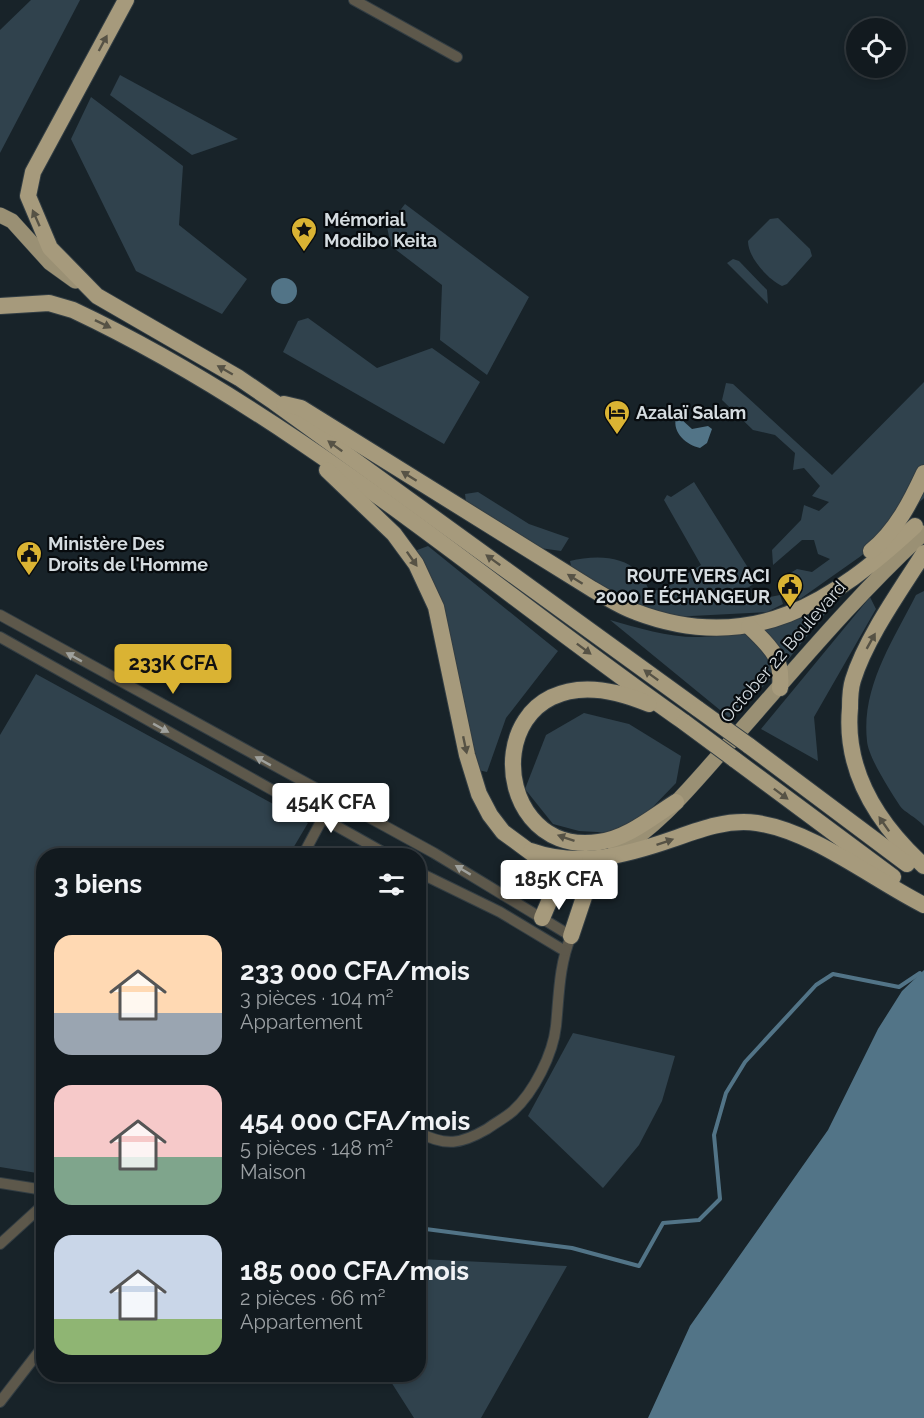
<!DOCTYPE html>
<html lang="fr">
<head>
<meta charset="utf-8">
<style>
  body { margin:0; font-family:Raleway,sans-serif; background:#1f272c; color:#f1f3f6; height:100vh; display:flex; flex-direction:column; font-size:22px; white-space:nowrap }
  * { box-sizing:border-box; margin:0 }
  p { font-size:20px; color:#9ca1a4 }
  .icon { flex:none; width:33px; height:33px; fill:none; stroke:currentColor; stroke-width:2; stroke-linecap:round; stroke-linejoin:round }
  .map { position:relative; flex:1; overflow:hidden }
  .side { position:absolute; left:36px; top:848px; width:390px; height:534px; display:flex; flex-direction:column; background:#121a1f; border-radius:24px; box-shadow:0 3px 9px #0003,0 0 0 2px #31383d }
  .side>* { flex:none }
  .fabs { position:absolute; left:846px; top:18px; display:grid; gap:12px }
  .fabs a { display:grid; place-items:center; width:60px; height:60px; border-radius:50%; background:#121a1f; box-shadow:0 3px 9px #0003,0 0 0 2px #31383d; font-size:30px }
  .price { position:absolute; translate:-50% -51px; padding:0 14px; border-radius:6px; background:#fff; color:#222; font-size:20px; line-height:39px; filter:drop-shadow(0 2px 3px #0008) }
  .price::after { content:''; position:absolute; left:50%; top:36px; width:18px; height:14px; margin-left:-9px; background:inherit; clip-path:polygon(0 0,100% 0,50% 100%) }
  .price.active { background:#dab333; color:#111 }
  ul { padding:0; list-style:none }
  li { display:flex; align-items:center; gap:18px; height:150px; padding:0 18px }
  li span { display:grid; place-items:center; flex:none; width:168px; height:120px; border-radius:18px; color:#555 }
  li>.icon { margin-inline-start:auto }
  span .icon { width:72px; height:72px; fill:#fffc; stroke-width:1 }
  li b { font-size:26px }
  h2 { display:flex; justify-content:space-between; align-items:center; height:72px; padding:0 18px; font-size:26px }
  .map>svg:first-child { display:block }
  .green { fill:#30424d }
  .water { fill:#527487 }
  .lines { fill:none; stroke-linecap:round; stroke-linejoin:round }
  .stream { stroke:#527487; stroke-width:4 }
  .minor-casing { stroke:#323d43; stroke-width:12 }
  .primary-casing { stroke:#323d43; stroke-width:16 }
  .trunk-casing { stroke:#323d43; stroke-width:18 }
  .minor { stroke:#5d584b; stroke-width:10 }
  .primary { stroke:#9a9074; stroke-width:15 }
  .trunk { stroke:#a69a7c; stroke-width:16 }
  .trunk-bridge-casing { stroke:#323d43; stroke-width:18; stroke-linecap:butt }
  .trunk-bridge { stroke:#a69a7c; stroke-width:16 }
  .oneway { fill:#565245 }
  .oneway2 { fill:#9fa19d }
  .labels { text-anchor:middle; stroke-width:4.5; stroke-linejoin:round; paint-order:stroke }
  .poi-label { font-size:18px; font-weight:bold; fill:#d5dce0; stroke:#070b0e; text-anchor:start }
  .street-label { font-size:18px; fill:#d5dce0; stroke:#070b0e }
</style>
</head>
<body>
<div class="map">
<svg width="924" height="1418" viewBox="0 0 924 1418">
  <rect width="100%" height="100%" fill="#182329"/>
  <g class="green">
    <path d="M31 0H80L0 153V30Z"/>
    <path d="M120 75 238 139 192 155 110 95Z"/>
    <path d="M91 97 183 166 179 225 247 279 222 314 136 271 71 139Z"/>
    <path d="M405 204 529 297 487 375 440 340 442 285 391 246 387 227Z"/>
    <path d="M778 218 810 249 812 256 787 284 782 286C768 279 748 258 748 241L770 219Z"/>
    <path d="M733 259 739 261 767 290 768 304 727 263Z"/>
    <path d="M308 318 377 368 432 348 480 382 444 444 283 352 298 321Z"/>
    <path d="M924 382V498L861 556 800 599 791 593 785 576 797 569 812 572 830 559 818 554 814 540H802L773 565 772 550 801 520 804 505 819 511 829 502 812 496 820 486 804 468 793 470 795 453 775 435 753 430 722 400 726 383 733 384 832 475Z"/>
    <path d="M694 482 757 582 739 593 744 602 780 595 783 604 767 612 672 617 640 607 573 575 570 561C591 556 621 554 638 572 643 577 647 586 650 592L667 587 701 565 664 500 667 495 671 497Z"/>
    <path d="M478 492 529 524 569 538 561 551 540 548 466 502 465 494Z"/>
    <path d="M428 546 558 651 506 718 487 772 478 770 412 552Z"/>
    <path d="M924 591V826C916 817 904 812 900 806 891 792 868 757 867 741 861 687 893 641 916 595Z"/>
    <path d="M870 597 876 609 814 717 818 761 761 729Z"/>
    <path d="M828 610 783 666 731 719 610 620C639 628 670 638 701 637 744 636 788 622 828 610Z"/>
    <path d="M36 674 308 823 289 855H44L43 1174 0 1167V735Z"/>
    <path d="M584 713 629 724 681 756 676 783 645 815 615 833 579 831 553 824 525 789 546 735Z"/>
    <path d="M573 1033 675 1056 662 1101 639 1145 603 1188 528 1116Z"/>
    <path d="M419 1259 567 1266 481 1418H414L386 1374H418Z"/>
  </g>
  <g class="water">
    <circle cx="284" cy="291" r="13"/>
    <path d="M676 418 681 419 692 429 708 426 712 429 707 443 700 448C687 445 672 433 676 418Z"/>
    <path d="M924 970V1418H648L690 1326 828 1130 878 1029 902 991Z"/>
  </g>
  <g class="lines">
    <path class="stream" d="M418 1228 572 1248 639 1266 663 1223 699 1220 720 1199 714 1135 726 1093 745 1062 816 985 833 974 899 987 920 973"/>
    <defs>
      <g id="minor">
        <path d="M354 0 457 57"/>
        <path d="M0 615 434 853 571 936C559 965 559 995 556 1026 553 1054 534 1092 513 1111 505 1118 495 1123 487 1129 461 1144 446 1147 418 1132"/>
        <path d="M0 637 388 855"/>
        <path d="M303 855 333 799"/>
        <path d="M418 872 500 912 565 951"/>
        <path d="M0 1183 44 1190"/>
        <path d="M0 1244 44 1204"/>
        <path d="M0 1402 44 1345"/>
      </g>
      <g id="primary">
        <path d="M0 215 12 221 50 263 75 281"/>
        <path d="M614 853C659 827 692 785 726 747 791 674 852 599 924 533"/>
      </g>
      <g id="trunk">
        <path d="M126 0 33 172 28 196 50 248 97 296 239 378 274 402 698 709"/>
        <path d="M0 306 49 303 73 310C296 415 483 581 684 722"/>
        <path d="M284 404 301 408 592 589C606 597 621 607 636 612 752 656 833 602 915 526"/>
        <path d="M327 470 394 534 416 564 436 607 467 755 479 794 490 815 503 832 541 860 553 889"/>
        <path d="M871 551C896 531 911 501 924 473"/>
        <path d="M924 553C900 591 866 638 853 680 850 689 850 699 850 708 844 772 878 824 924 866"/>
        <path d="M749 626C770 647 783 656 780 688"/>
        <path d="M649 704C477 631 477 860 599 842 628 838 652 817 676 802"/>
        <path d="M748 745 907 864"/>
        <path d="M734 759 893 877"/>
        <path d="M531 851C579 868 627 855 673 839 701 829 727 819 757 823 813 831 874 880 924 905"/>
        <path d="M542 918 557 883 575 860"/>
        <path d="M571 936 586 891 608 857"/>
      </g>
    </defs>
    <use href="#minor" class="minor-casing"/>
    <use href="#primary" class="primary-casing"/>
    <use href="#trunk" class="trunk-casing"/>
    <use href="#minor" class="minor"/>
    <use href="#primary" class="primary"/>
    <use href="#trunk" class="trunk"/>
    <defs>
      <g id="trunk-bridge">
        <path d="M698 709 748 745"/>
        <path d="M684 722 734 759"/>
      </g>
    </defs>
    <use href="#trunk-bridge" class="trunk-bridge-casing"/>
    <use href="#trunk-bridge" class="trunk-bridge"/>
  </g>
  <defs><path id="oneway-solid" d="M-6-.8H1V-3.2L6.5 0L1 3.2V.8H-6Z" transform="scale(1.5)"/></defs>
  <g class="oneway">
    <use href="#oneway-solid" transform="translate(103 43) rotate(-62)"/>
    <use href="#oneway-solid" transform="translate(36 218) rotate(-114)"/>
    <use href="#oneway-solid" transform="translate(103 324) rotate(26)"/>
    <use href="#oneway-solid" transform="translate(225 370) rotate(-150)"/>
    <use href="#oneway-solid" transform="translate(335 446) rotate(-144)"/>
    <use href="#oneway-solid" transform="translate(409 476) rotate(-148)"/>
    <use href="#oneway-solid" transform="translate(412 559) rotate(55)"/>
    <use href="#oneway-solid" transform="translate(493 560) rotate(-144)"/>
    <use href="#oneway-solid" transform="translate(575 579) rotate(-148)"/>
    <use href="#oneway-solid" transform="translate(871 641) rotate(-61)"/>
    <use href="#oneway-solid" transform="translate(584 649) rotate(37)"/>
    <use href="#oneway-solid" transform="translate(651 675) rotate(-144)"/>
    <use href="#oneway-solid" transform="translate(465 745) rotate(78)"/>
    <use href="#oneway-solid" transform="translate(781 794) rotate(37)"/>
    <use href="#oneway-solid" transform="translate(884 824) rotate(-125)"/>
    <use href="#oneway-solid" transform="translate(566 838) rotate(-161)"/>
    <use href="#oneway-solid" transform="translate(665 842) rotate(-19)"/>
  </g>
  <g class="oneway2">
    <use href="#oneway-solid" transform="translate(74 657) rotate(-151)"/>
    <use href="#oneway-solid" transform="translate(161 728) rotate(29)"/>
    <use href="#oneway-solid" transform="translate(263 761) rotate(-151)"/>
    <use href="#oneway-solid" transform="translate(463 870) rotate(-149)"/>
  </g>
  <defs>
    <symbol id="sight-pin" viewBox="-11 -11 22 30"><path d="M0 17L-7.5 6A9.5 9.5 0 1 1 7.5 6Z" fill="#dab333" stroke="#070b0e"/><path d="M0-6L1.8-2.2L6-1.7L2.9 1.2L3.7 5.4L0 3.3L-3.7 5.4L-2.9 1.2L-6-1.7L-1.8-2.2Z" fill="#111"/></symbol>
    <symbol id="hotel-pin" viewBox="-11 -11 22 30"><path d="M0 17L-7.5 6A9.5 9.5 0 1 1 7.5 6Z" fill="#dab333" stroke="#070b0e"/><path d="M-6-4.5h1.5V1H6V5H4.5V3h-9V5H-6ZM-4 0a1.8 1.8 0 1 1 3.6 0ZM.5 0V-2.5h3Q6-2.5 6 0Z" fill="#111"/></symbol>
    <symbol id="civic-pin" viewBox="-11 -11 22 30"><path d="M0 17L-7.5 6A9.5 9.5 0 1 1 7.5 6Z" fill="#dab333" stroke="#070b0e"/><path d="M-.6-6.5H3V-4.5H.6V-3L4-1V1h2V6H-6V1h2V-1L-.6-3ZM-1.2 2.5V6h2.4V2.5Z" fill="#111"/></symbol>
  </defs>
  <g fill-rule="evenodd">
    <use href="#sight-pin" x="289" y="215" width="30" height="40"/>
    <use href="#hotel-pin" x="602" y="398" width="30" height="40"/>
    <use href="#civic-pin" x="14" y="539" width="30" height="40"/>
    <use href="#civic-pin" x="775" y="571" width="30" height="40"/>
  </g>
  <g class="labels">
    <g class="poi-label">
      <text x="324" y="226">Mémorial<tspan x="324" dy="21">Modibo Keita</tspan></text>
      <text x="636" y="419">Azalaï Salam</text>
      <text x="48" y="550">Ministère Des<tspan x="48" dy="21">Droits de l'Homme</tspan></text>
      <text x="770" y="582" text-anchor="end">ROUTE VERS ACI<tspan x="770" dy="21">2000 E ÉCHANGEUR</tspan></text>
    </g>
    <g class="street-label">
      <text transform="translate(783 652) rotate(-49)" y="6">October 22 Boulevard</text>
    </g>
  </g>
</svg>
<div class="fabs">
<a><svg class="icon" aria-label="locate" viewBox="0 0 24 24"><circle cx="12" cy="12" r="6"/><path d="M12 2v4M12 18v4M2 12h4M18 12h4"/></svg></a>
</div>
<b class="price active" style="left:173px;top:695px">233K CFA</b>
<b class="price" style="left:331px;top:834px">454K CFA</b>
<b class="price" style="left:559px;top:911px">185K CFA</b>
<section class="side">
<h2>3 biens<svg class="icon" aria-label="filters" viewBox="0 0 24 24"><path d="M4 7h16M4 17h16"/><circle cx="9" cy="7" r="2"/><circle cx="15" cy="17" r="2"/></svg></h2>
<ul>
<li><span style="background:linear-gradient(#ffd9b3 65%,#9aa5b1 0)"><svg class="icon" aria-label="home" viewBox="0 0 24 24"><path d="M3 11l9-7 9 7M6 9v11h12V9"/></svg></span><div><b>233 000 CFA/mois</b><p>3 pièces · 104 m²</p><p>Appartement</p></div></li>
<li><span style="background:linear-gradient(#f6c9c9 60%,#7fa58c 0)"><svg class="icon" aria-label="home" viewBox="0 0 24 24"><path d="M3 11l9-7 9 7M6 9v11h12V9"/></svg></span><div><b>454 000 CFA/mois</b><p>5 pièces · 148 m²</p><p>Maison</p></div></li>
<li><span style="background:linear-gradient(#c9d6e8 70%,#8fb573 0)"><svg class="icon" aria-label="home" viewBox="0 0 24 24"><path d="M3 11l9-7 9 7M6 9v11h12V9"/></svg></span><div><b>185 000 CFA/mois</b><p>2 pièces · 66 m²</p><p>Appartement</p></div></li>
</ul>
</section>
</div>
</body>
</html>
